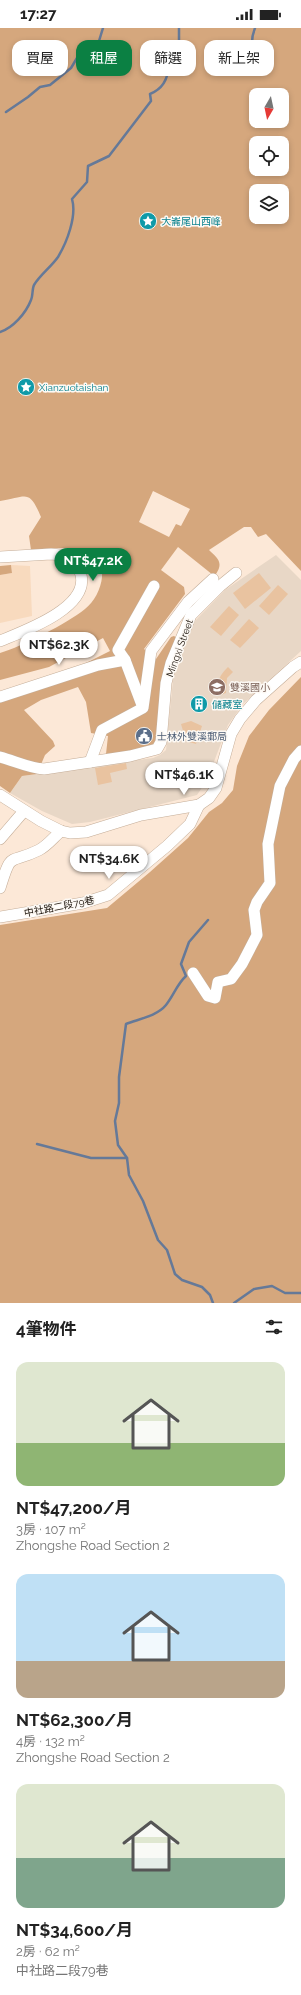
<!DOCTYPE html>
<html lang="zh-TW">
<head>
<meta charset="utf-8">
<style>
  body { margin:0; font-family:Raleway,"Noto Sans TC",sans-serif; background:#f6f6f6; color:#222; height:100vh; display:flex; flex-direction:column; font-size:15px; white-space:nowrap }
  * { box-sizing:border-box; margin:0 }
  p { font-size:13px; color:#767676 }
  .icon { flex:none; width:22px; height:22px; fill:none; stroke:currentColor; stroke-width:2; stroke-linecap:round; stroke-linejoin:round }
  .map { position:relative; height:1275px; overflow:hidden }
  .side { display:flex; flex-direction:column; background:#fff; flex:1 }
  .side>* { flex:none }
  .guide { position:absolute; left:12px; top:12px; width:277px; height:36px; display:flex; gap:8px }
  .needle { width:26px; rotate:189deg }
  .buttons { position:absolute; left:249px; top:60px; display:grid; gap:8px }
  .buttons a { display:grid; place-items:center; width:40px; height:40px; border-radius:8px; background:#fff; box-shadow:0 2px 6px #0003; font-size:20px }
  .price { position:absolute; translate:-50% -34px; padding:0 9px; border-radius:14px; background:#fff; color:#222; font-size:13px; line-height:26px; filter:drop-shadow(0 1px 2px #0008) }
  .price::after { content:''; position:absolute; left:50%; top:24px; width:12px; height:9px; margin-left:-6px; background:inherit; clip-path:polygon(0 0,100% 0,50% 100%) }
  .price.selected { background:#0b8043; color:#fff }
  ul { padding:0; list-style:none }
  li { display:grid; align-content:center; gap:8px; height:212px; padding:0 16px }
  li span { display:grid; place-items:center; height:124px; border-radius:12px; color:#555 }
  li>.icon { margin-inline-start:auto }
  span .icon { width:72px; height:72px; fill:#fffc; stroke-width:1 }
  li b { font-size:17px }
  h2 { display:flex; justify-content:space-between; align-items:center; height:48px; padding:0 16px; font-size:17px }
  .tag { padding:0 14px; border-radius:12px; background:#fff; box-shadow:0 2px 6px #0003; font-size:14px; line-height:36px }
  .tag.selected { background:#0b8043; color:#fff }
  .status { display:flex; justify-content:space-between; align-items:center; height:28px; padding:0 20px; background:#fff; direction:ltr }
  .status svg { height:11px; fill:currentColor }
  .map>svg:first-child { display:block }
  .built { fill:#f8dabe }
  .education { fill:#e8d7c6 }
  .green { fill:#e9c3a0 }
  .forest { fill:#d5a77d; fill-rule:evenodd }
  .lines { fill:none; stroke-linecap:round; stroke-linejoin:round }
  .stream { stroke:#657998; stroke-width:2.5 }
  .minor-casing { stroke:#c4ad98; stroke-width:12 }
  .minor { stroke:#fff; stroke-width:11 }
  .labels { text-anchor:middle; stroke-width:3; stroke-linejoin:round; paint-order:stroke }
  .culture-label { font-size:10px; fill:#0d838f; stroke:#fdf9f4; text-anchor:start }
  .street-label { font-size:10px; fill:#1e160e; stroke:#fdf9f4 }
  .education-label { font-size:10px; fill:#785e54; stroke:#fdf9f4; text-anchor:start }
  .service-label { font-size:10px; fill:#4e5e75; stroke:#fdf9f4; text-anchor:start }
</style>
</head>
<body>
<div class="status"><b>17:27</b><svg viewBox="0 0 49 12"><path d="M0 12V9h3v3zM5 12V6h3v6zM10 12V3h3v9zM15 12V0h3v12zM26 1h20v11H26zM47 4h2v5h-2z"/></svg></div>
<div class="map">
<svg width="301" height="1275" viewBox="0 0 301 1275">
  <rect width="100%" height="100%" fill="#fce8d7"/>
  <path class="built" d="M11 537 30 538 32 588 0 595V547L12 545Z"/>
  <path class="education" d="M276 527 301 552V623L243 676 228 697 207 752 197 767 90 794 72 796 42 783 10 765 22 748 153 730 160 727 166 722 174 642 194 594 225 562Z"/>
  <g class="green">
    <path d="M259 545 271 560 245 581 233 565Z"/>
    <path d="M278 557 288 566 269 587 259 578Z"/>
    <path d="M229 578 239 587 221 608 210 599Z"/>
    <path d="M249 591 259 600 240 620 230 612Z"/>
    <path d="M228 639 233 644 227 650 226 665 220 667C214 656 220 647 228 639Z"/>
    <path d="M191 693 202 698 196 716 186 713 181 696Z"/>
    <path d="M126 735 127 741 110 745 112 754 98 757 95 740Z"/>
  </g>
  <g class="forest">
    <path d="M0 0H301V543L266 506 258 509 251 499H244L209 522C217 530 224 534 216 546L213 547 178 519 161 542 184 559 185 566 144 621 156 631 171 609 174 608 177 610 155 716 153 720 109 727 106 726 108 708 91 705 86 674 78 659 41 672 24 682 53 713 55 718 45 727 37 746 22 748 10 765 0 758V666L76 640 110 623 103 610 49 639 0 652V625C23 618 66 596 85 581 94 574 101 561 102 549 102 544 103 537 99 531 88 515 48 521 31 522L29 508 41 489C29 461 28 468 0 473ZM256 67H282V93H256ZM256 115H282V141H256ZM256 163H282V189H256ZM153 463 190 481 181 498 176 496 169 509 139 494Z"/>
    <path d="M11 537 12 545 0 547V538Z"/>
    <path d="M301 649V1275H0V897L107 880 150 844 188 810 209 784 222 775 233 762 237 738 249 708 269 682Z"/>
  </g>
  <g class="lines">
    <g class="stream">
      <path d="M255 0C249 15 253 30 262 42"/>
      <path d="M6 84 28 69 40 59 50 57 71 40 77 30 99 13 103 0"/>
      <path d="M0 304C13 300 26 285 31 272 33 268 32 261 34 257 40 247 51 239 58 229 67 214 77 188 72 171L87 154 88 138 109 128 151 73 150 66C162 61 168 52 168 39L173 35V28L179 18V0"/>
      <path d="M208 892 189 914 181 936 186 948C177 956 174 967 166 977 157 988 139 991 126 996L119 1049V1075L115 1093 118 1117 127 1130 129 1147 143 1173 158 1212 167 1222 175 1246 182 1252 202 1259 210 1267 213 1275"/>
      <path d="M37 1116 91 1130H127"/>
      <path d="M234 1275 254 1261 272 1258 285 1265H301"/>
    </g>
    <defs>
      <g id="minor">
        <path d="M0 529 51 526 71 528C77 533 79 539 81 547 89 580 24 603 0 613"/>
        <path d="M0 669 98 637 125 632"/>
        <path d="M142 677 125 632 118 622 154 558"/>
        <path d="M0 729C15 733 29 740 44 741L130 728 157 721 161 714 166 655 171 635 191 587 220 558 236 545"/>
        <path d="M90 734 102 702 143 680 151 623 188 574 213 551"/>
        <path d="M0 767 41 793 61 803 70 805 86 804 141 787 199 777 209 770 216 760 231 706 240 691 256 672 293 639 301 634"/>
        <path d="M0 811 24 783"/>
        <path d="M0 860C12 821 9 837 39 822 47 818 54 809 61 803"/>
        <path d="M0 889 83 875 108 867 167 818 190 796 199 777"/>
        <path d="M193 945 208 968 215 970 218 954 231 951 242 936 257 907 254 882 257 874 270 855 268 816 280 758 294 731 301 723"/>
      </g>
    </defs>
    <use href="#minor" class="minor-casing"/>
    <use href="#minor" class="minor"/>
  </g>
  <defs>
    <symbol id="sight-disc" viewBox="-11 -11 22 22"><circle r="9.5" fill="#0f9aa8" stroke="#fdf9f4"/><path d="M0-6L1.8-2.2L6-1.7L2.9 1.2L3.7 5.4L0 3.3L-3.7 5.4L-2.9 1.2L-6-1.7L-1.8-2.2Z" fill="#fff"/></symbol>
    <symbol id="school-disc" viewBox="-11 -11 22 22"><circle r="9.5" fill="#8d6e63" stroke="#fdf9f4"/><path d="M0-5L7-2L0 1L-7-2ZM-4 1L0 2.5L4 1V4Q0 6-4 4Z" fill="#fff"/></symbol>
    <symbol id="building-disc" viewBox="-11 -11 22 22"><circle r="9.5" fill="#0f9aa8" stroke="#fdf9f4"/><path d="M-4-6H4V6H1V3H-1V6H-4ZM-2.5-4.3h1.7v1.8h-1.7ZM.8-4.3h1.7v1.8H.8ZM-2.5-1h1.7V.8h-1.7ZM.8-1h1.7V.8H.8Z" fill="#fff"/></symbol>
    <symbol id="civic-disc" viewBox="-11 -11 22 22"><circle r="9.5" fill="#5c6f8a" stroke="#fdf9f4"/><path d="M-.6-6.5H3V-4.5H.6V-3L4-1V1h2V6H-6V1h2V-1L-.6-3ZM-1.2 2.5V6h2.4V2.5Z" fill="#fff"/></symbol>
  </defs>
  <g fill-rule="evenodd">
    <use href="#sight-disc" x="138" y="183" width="20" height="20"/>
    <use href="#sight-disc" x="16" y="349" width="20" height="20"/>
    <use href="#school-disc" x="207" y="649" width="20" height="20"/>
    <use href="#building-disc" x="189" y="666" width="20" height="20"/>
    <use href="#civic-disc" x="134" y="698" width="20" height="20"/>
  </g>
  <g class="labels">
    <g class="culture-label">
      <text x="161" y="197">大崙尾山西峰</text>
      <text x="39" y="363">Xianzuotaishan</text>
      <text x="212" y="680">儲藏室</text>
    </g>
    <g class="street-label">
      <text transform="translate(179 620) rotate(-70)" y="4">Mingxi Street</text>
      <text transform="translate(59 878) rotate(-11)" y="4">中社路二段79巷</text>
    </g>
    <g class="education-label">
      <text x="230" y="663">雙溪國小</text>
    </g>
    <g class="service-label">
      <text x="157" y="712">士林外雙溪郵局</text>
    </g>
  </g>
</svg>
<div class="buttons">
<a><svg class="needle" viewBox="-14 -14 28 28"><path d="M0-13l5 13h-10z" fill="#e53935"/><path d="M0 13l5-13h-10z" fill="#767676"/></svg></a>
<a><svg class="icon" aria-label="locate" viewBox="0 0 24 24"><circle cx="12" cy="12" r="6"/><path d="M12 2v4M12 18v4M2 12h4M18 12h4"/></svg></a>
<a><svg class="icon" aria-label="layers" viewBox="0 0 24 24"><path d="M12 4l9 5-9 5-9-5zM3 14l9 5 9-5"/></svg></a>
</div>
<b class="price selected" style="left:93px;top:554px">NT$47.2K</b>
<b class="price" style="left:59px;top:638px">NT$62.3K</b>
<b class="price" style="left:184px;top:768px">NT$46.1K</b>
<b class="price" style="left:109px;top:852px">NT$34.6K</b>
<div class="guide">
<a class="tag">買屋</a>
<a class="tag selected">租屋</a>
<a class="tag">篩選</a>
<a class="tag">新上架</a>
</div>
</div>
<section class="side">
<h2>4筆物件<svg class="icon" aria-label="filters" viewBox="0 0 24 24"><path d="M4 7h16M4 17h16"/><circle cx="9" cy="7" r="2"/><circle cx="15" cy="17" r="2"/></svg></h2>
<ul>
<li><span style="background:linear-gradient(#dfe7d0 65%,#8fb573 0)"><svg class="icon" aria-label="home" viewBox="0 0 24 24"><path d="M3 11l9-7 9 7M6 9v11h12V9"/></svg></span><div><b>NT$47,200/月</b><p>3房 · 107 m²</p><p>Zhongshe Road Section 2</p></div></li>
<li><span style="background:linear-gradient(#bfe0f5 70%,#b9a48a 0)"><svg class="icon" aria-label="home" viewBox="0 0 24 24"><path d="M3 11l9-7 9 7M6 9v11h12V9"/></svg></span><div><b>NT$62,300/月</b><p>4房 · 132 m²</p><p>Zhongshe Road Section 2</p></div></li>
<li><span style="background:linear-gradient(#dfe7d0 60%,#7fa58c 0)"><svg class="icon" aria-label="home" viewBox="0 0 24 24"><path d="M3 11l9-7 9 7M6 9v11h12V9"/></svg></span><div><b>NT$34,600/月</b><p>2房 · 62 m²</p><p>中社路二段79巷</p></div></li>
</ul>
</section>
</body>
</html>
